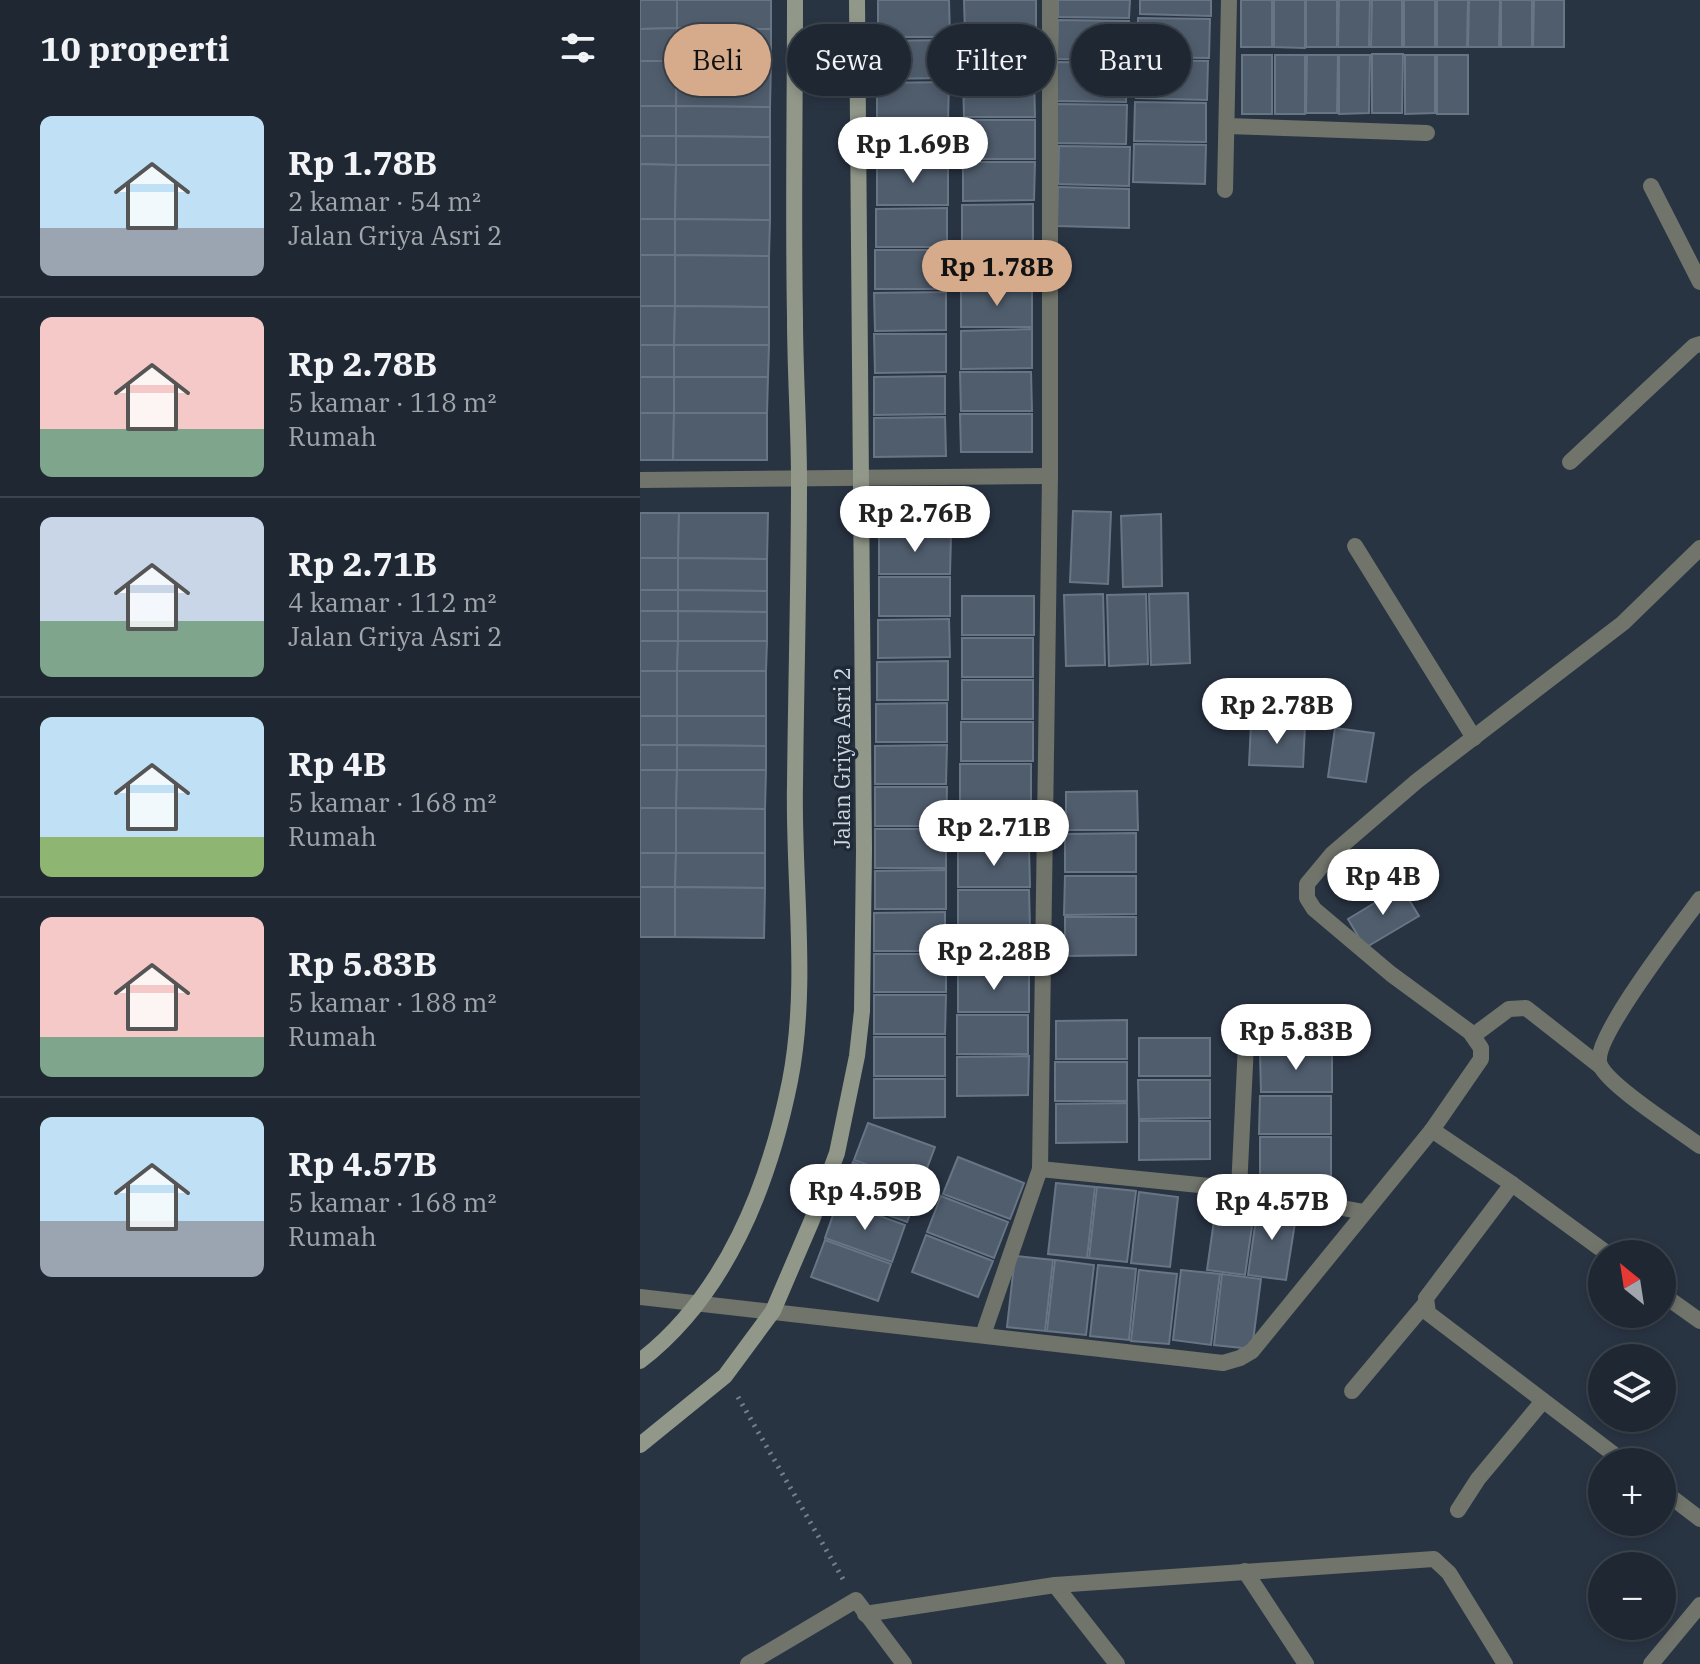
<!DOCTYPE html>
<html lang="id">
<head>
<meta charset="utf-8">
<style>
  body { margin:0; font-family:"IBM Plex Serif",serif; background:#272f3a; color:#f1f3f6; height:100vh; display:flex; flex-direction:column; font-size:30px; white-space:nowrap }
  * { box-sizing:border-box; margin:0 }
  p { font-size:26px; color:#a1a5ac }
  .icon { flex:none; width:44px; height:44px; fill:none; stroke:currentColor; stroke-width:2; stroke-linecap:round; stroke-linejoin:round }
  .map { position:relative; flex:1; overflow:hidden }
  .panel { display:flex; flex-direction:column; background:#1f2732; width:640px }
  .panel>* { flex:none }
  .top-card { position:absolute; left:24px; top:24px; width:760px; height:72px; display:flex; gap:16px }
  .needle { width:52px; rotate:330deg }
  .buttons { position:absolute; left:948px; top:1240px; display:grid; gap:16px }
  .buttons a { display:grid; place-items:center; width:88px; height:88px; border-radius:50%; background:#1f2732; box-shadow:0 4px 12px #0003,0 0 0 2px #3c444d; font-size:40px }
  .price { position:absolute; translate:-50% -68px; padding:0 18px; border-radius:28px; background:#fff; color:#222; font-size:26px; line-height:52px; filter:drop-shadow(0 2px 4px #0008) }
  .price::after { content:''; position:absolute; left:50%; top:48px; width:24px; height:18px; margin-left:-12px; background:inherit; clip-path:polygon(0 0,100% 0,50% 100%) }
  .price.selected { background:#d6ab8b; color:#111 }
  ul { padding:0; list-style:none }
  li { display:flex; align-items:center; gap:24px; height:200px; padding:0 40px }
  li+li { border-top:2px solid #3c444d }
  li span { display:grid; place-items:center; flex:none; width:224px; height:160px; border-radius:12px; color:#555 }
  li>.icon { margin-inline-start:auto }
  span .icon { width:96px; height:96px; fill:#fffc; stroke-width:1 }
  li b { font-size:34px }
  h2 { display:flex; justify-content:space-between; align-items:center; height:96px; padding:0 40px; font-size:34px }
  .chip { padding:0 28px; border-radius:36px; background:#1f2732; box-shadow:0 4px 12px #0003,0 0 0 2px #3c444d; font-size:28px; line-height:72px }
  .chip.selected { background:#d6ab8b; color:#111 }
  main { display:flex; flex:1; min-height:0 }
  .map>svg:first-child { display:block }
  .building { fill:#505d6d; stroke:#677585; stroke-width:2 }
  .lines { fill:none; stroke-linecap:round; stroke-linejoin:round }
  .path { stroke:#757e8b; stroke-width:5; stroke-dasharray:2 6; stroke-linecap:butt }
  .street { stroke:#70746b; stroke-width:16 }
  .secondary { stroke:#91988a; stroke-width:16 }
  .labels { text-anchor:middle; stroke-width:7; stroke-linejoin:round; paint-order:stroke }
  .street-label { font-size:22px; fill:#ccd4dd; stroke:#1f2a38 }
</style>
</head>
<body>
<main>
<section class="panel">
<h2>10 properti<svg class="icon" aria-label="filters" viewBox="0 0 24 24"><path d="M4 7h16M4 17h16"/><circle cx="9" cy="7" r="2"/><circle cx="15" cy="17" r="2"/></svg></h2>
<ul>
<li><span style="background:linear-gradient(#bfe0f5 70%,#9aa5b1 0)"><svg class="icon" aria-label="home" viewBox="0 0 24 24"><path d="M3 11l9-7 9 7M6 9v11h12V9"/></svg></span><div><b>Rp 1.78B</b><p>2 kamar · 54 m²</p><p>Jalan Griya Asri 2</p></div></li>
<li><span style="background:linear-gradient(#f6c9c9 70%,#7fa58c 0)"><svg class="icon" aria-label="home" viewBox="0 0 24 24"><path d="M3 11l9-7 9 7M6 9v11h12V9"/></svg></span><div><b>Rp 2.78B</b><p>5 kamar · 118 m²</p><p>Rumah</p></div></li>
<li><span style="background:linear-gradient(#c9d6e8 65%,#7fa58c 0)"><svg class="icon" aria-label="home" viewBox="0 0 24 24"><path d="M3 11l9-7 9 7M6 9v11h12V9"/></svg></span><div><b>Rp 2.71B</b><p>4 kamar · 112 m²</p><p>Jalan Griya Asri 2</p></div></li>
<li><span style="background:linear-gradient(#bfe0f5 75%,#8fb573 0)"><svg class="icon" aria-label="home" viewBox="0 0 24 24"><path d="M3 11l9-7 9 7M6 9v11h12V9"/></svg></span><div><b>Rp 4B</b><p>5 kamar · 168 m²</p><p>Rumah</p></div></li>
<li><span style="background:linear-gradient(#f6c9c9 75%,#7fa58c 0)"><svg class="icon" aria-label="home" viewBox="0 0 24 24"><path d="M3 11l9-7 9 7M6 9v11h12V9"/></svg></span><div><b>Rp 5.83B</b><p>5 kamar · 188 m²</p><p>Rumah</p></div></li>
<li><span style="background:linear-gradient(#bfe0f5 65%,#9aa5b1 0)"><svg class="icon" aria-label="home" viewBox="0 0 24 24"><path d="M3 11l9-7 9 7M6 9v11h12V9"/></svg></span><div><b>Rp 4.57B</b><p>5 kamar · 168 m²</p><p>Rumah</p></div></li>
</ul>
</section>
<div class="map">
<svg width="1060" height="1664" viewBox="0 0 1060 1664">
  <rect width="100%" height="100%" fill="#293443"/>
  <g class="building">
    <path d="M0 0H37V28L0 29Z"/>
    <path d="M37 0H131V29L37 28Z"/>
    <path d="M238 0H309L310 37H238Z"/>
    <path d="M324 0H396V33H325Z"/>
    <path d="M418 0H490L489 18 418 17Z"/>
    <path d="M500 0H571V16L500 14Z"/>
    <rect x="601" y="0" width="31" height="47"/>
    <path d="M634 0H665V48L634 47Z"/>
    <rect x="666" y="0" width="31" height="47"/>
    <path d="M699 0H730L729 47H698Z"/>
    <path d="M732 0H762V47H731Z"/>
    <rect x="764" y="0" width="31" height="47"/>
    <path d="M797 0H828L827 47H797Z"/>
    <path d="M829 0H860L859 47H828Z"/>
    <rect x="861" y="0" width="31" height="47"/>
    <path d="M894 0H924V47H893Z"/>
    <path d="M498 18 570 19 569 58 497 57Z"/>
    <path d="M418 20 489 21 488 60 417 59Z"/>
    <path d="M37 28V61H0V29Z"/>
    <path d="M37 28 131 29V62L37 61Z"/>
    <rect x="324" y="36" width="71" height="39"/>
    <path d="M309 40V78L238 79 237 41Z"/>
    <path d="M732 54H763L762 113H732Z"/>
    <rect x="602" y="55" width="30" height="59"/>
    <rect x="635" y="55" width="30" height="59"/>
    <path d="M667 55H698L697 113H666Z"/>
    <path d="M699 55H730L729 113 699 114Z"/>
    <path d="M765 55H795V113L765 114Z"/>
    <rect x="797" y="55" width="31" height="59"/>
    <path d="M497 60 568 61 567 100 496 98Z"/>
    <path d="M0 61H37L36 106H0Z"/>
    <path d="M37 61 131 62 130 107 36 106Z"/>
    <path d="M416 62 487 63 486 102 415 101Z"/>
    <path d="M323 78H394L395 117H324Z"/>
    <path d="M309 82 308 121H237V83Z"/>
    <path d="M495 102 566 103V142L494 141Z"/>
    <path d="M415 104 487 105 486 144 414 143Z"/>
    <rect x="0" y="106" width="36" height="30"/>
    <path d="M36 106 130 107V137L36 136Z"/>
    <path d="M323 120H395V159H324Z"/>
    <path d="M309 123V162L237 163V125Z"/>
    <path d="M0 136H36V165L0 164Z"/>
    <path d="M36 136 130 137V165H36Z"/>
    <path d="M494 144 566 145 565 184 493 182Z"/>
    <path d="M419 146 490 147 489 186 418 184Z"/>
    <path d="M323 162H395L394 200 323 201Z"/>
    <path d="M0 164 36 165 35 219H0Z"/>
    <path d="M36 165H130V220L35 219Z"/>
    <path d="M308 165V205H237V166Z"/>
    <path d="M418 187 489 189V228L417 226Z"/>
    <path d="M393 204V243L322 244V205Z"/>
    <path d="M307 208V247H236V209Z"/>
    <rect x="0" y="219" width="35" height="36"/>
    <path d="M35 219 130 220 129 256 35 255Z"/>
    <path d="M393 246V284L321 285V247Z"/>
    <rect x="235" y="250" width="71" height="39"/>
    <rect x="0" y="255" width="35" height="51"/>
    <path d="M35 255 129 256V307L35 306Z"/>
    <path d="M392 288V327H321V289Z"/>
    <path d="M306 292V330L235 331 234 293Z"/>
    <path d="M0 306H35L34 345H0Z"/>
    <path d="M35 306 129 307V345H34Z"/>
    <path d="M392 329V368L321 369V331Z"/>
    <path d="M234 334H306V372L235 373Z"/>
    <rect x="0" y="345" width="34" height="32"/>
    <path d="M34 345H129L128 377H34Z"/>
    <path d="M320 372H391L392 411H321Z"/>
    <path d="M305 376V414L234 415V377Z"/>
    <rect x="0" y="377" width="34" height="36"/>
    <path d="M34 377H128L127 413H34Z"/>
    <path d="M0 413H34L33 460H0Z"/>
    <path d="M34 413H127V460H33Z"/>
    <path d="M320 414H392V452H321Z"/>
    <path d="M305 417 306 456 234 457V418Z"/>
    <path d="M311 493V532H239L240 494Z"/>
    <path d="M433 511 471 512 468 584 430 582Z"/>
    <path d="M0 513H39L38 558H0Z"/>
    <path d="M39 513H128L127 559 38 558Z"/>
    <path d="M521 514 522 586 483 587 481 516Z"/>
    <path d="M239 535H311L310 574H239Z"/>
    <rect x="0" y="558" width="38" height="32"/>
    <path d="M38 558 127 559V591L38 590Z"/>
    <rect x="239" y="577" width="71" height="39"/>
    <rect x="0" y="590" width="38" height="21"/>
    <path d="M38 590 127 591V612L38 611Z"/>
    <path d="M548 593 550 663 511 665 509 594Z"/>
    <path d="M463 594 465 665 426 666 424 595Z"/>
    <path d="M506 594 508 664 469 666 467 595Z"/>
    <rect x="322" y="596" width="72" height="39"/>
    <rect x="0" y="611" width="38" height="30"/>
    <path d="M38 611 127 612V641H38Z"/>
    <path d="M309 619 310 657 238 658V620Z"/>
    <rect x="322" y="638" width="71" height="39"/>
    <path d="M0 641H38L37 671H0Z"/>
    <path d="M38 641H127L126 671H37Z"/>
    <path d="M308 661V700H237V662Z"/>
    <rect x="0" y="671" width="37" height="45"/>
    <rect x="37" y="671" width="89" height="45"/>
    <rect x="322" y="680" width="71" height="39"/>
    <path d="M307 703V742H236V704Z"/>
    <rect x="0" y="716" width="37" height="29"/>
    <path d="M37 716H126V746L37 745Z"/>
    <rect x="321" y="722" width="72" height="39"/>
    <path d="M611 724 665 726 663 767 609 765Z"/>
    <path d="M695 728 734 733 726 782 688 777Z"/>
    <rect x="0" y="745" width="37" height="25"/>
    <path d="M37 745 126 746V770H37Z"/>
    <path d="M307 745 306 784H235V746Z"/>
    <path d="M320 764H391V803L320 804Z"/>
    <path d="M0 770H37L36 808H0Z"/>
    <path d="M37 770H126L125 809 36 808Z"/>
    <path d="M235 787H307L306 826H235Z"/>
    <path d="M497 791 498 830H426V792Z"/>
    <rect x="319" y="806" width="71" height="39"/>
    <rect x="0" y="808" width="36" height="45"/>
    <path d="M36 808 125 809V853H36Z"/>
    <rect x="235" y="829" width="71" height="39"/>
    <path d="M496 833V872H425V834Z"/>
    <path d="M318 848H389L390 887H318Z"/>
    <path d="M0 853H36L35 887H0Z"/>
    <path d="M36 853H125V888L35 887Z"/>
    <path d="M306 870V909H235V871Z"/>
    <path d="M425 876H496V914L424 915Z"/>
    <rect x="0" y="887" width="35" height="50"/>
    <path d="M35 887 125 888 124 938 35 937Z"/>
    <path d="M761 887 779 916 725 948 708 919Z"/>
    <path d="M318 890H389L390 929H318Z"/>
    <path d="M305 912V951H234V913Z"/>
    <path d="M425 917H496V955L425 956Z"/>
    <rect x="317" y="932" width="72" height="39"/>
    <rect x="234" y="954" width="72" height="38"/>
    <rect x="318" y="973" width="71" height="39"/>
    <path d="M234 995H306L305 1034H234Z"/>
    <rect x="317" y="1015" width="71" height="39"/>
    <path d="M487 1020V1059H416V1021Z"/>
    <rect x="234" y="1037" width="71" height="39"/>
    <rect x="499" y="1038" width="71" height="38"/>
    <path d="M620 1053H692V1092H621Z"/>
    <path d="M389 1056 388 1095 317 1096V1057Z"/>
    <rect x="415" y="1062" width="72" height="39"/>
    <path d="M234 1079H305V1117L234 1118Z"/>
    <path d="M498 1080H570V1118L499 1119Z"/>
    <path d="M620 1096H691V1134H619Z"/>
    <path d="M487 1103V1142L416 1143V1104Z"/>
    <path d="M499 1121H570V1159L499 1160Z"/>
    <path d="M228 1123 295 1147 281 1184 214 1160Z"/>
    <path d="M620 1137H691V1175L620 1176Z"/>
    <path d="M318 1157 384 1183 370 1219 303 1194Z"/>
    <path d="M213 1162 281 1186 267 1222 200 1198Z"/>
    <path d="M416 1183 455 1187 447 1258 408 1254Z"/>
    <path d="M457 1187 496 1191 487 1262 449 1258Z"/>
    <path d="M499 1192 538 1197 530 1267 491 1263Z"/>
    <path d="M301 1196 368 1222 354 1258 287 1232Z"/>
    <path d="M577 1199 615 1205 605 1275 567 1270Z"/>
    <path d="M198 1201 265 1225 252 1262 185 1238Z"/>
    <path d="M618 1205 657 1210 646 1280 608 1275Z"/>
    <path d="M286 1235 353 1261 338 1297 272 1272Z"/>
    <path d="M185 1240 251 1264 238 1301 171 1277Z"/>
    <path d="M375 1256 413 1260 405 1331 367 1327Z"/>
    <path d="M415 1260 454 1265 446 1335 407 1331Z"/>
    <path d="M458 1265 496 1269 489 1340 450 1336Z"/>
    <path d="M499 1270 537 1274 529 1344 491 1341Z"/>
    <path d="M541 1270 580 1274 571 1345 533 1340Z"/>
    <path d="M582 1274 621 1279 612 1349 574 1345Z"/>
  </g>
  <g class="lines">
    <path class="path" d="M98 1397 203 1579"/>
    <g class="street">
      <path d="M587 126 787 133"/>
      <path d="M1011 186 1060 282"/>
      <path d="M585 190 589 0"/>
      <path d="M930 462 1054 346 1060 344"/>
      <path d="M0 480 410 476"/>
      <path d="M715 546 834 738"/>
      <path d="M1060 899C1042 924 950 1041 960 1065 969 1086 1039 1130 1060 1146"/>
      <path d="M834 1035 869 1009 886 1008 960 1066"/>
      <path d="M792 1130 872 1184 968 1254"/>
      <path d="M400 1169 599 1189 724 1212"/>
      <path d="M872 1184 786 1298 788 1313 984 1462"/>
      <path d="M599 1189 606 1044 623 1026 669 1022"/>
      <path d="M1022 1294 1060 1321"/>
      <path d="M0 1297 583 1363 600 1358 612 1351 792 1130 841 1059V1048L830 1032 751 974 674 909 667 898V884L692 854 777 781 983 623 1060 548"/>
      <path d="M343 1335 400 1169 410 476V0"/>
      <path d="M712 1391 785 1304"/>
      <path d="M1022 1490 1060 1519"/>
      <path d="M818 1510 838 1479 903 1401"/>
      <path d="M605 1571 666 1664"/>
      <path d="M415 1585 477 1664"/>
      <path d="M225 1614 415 1585 794 1559 809 1573 865 1664"/>
      <path d="M108 1664 216 1600 264 1664"/>
      <path d="M1011 1664 1060 1605"/>
    </g>
    <g class="secondary">
      <path d="M0 1361C86 1295 129 1185 150 1081 169 984 153 883 155 785 156 683 159 582 159 481 159 426 155 372 155 318 153 212 155 106 155 0"/>
      <path d="M0 1445 85 1376 133 1311 172 1220 197 1153 217 1056 222 1011 224 850 217 0"/>
    </g>
  </g>
  <g class="labels">
    <g class="street-label">
      <text transform="translate(202 758) rotate(-90)" y="8">Jalan Griya Asri 2</text>
    </g>
  </g>
</svg>
<div class="buttons">
<a><svg class="needle" viewBox="-14 -14 28 28"><path d="M0-13l5 13h-10z" fill="#e53935"/><path d="M0 13l5-13h-10z" fill="#a1a5ac"/></svg></a>
<a><svg class="icon" aria-label="layers" viewBox="0 0 24 24"><path d="M12 4l9 5-9 5-9-5zM3 14l9 5 9-5"/></svg></a>
<a>+</a>
<a>−</a>
</div>
<b class="price" style="left:273px;top:185px">Rp 1.69B</b>
<b class="price selected" style="left:357px;top:308px">Rp 1.78B</b>
<b class="price" style="left:275px;top:554px">Rp 2.76B</b>
<b class="price" style="left:637px;top:746px">Rp 2.78B</b>
<b class="price" style="left:354px;top:868px">Rp 2.71B</b>
<b class="price" style="left:743px;top:917px">Rp 4B</b>
<b class="price" style="left:354px;top:992px">Rp 2.28B</b>
<b class="price" style="left:656px;top:1072px">Rp 5.83B</b>
<b class="price" style="left:225px;top:1232px">Rp 4.59B</b>
<b class="price" style="left:632px;top:1242px">Rp 4.57B</b>
<div class="top-card">
<a class="chip selected">Beli</a>
<a class="chip">Sewa</a>
<a class="chip">Filter</a>
<a class="chip">Baru</a>
</div>
</div>
</main>
</body>
</html>
